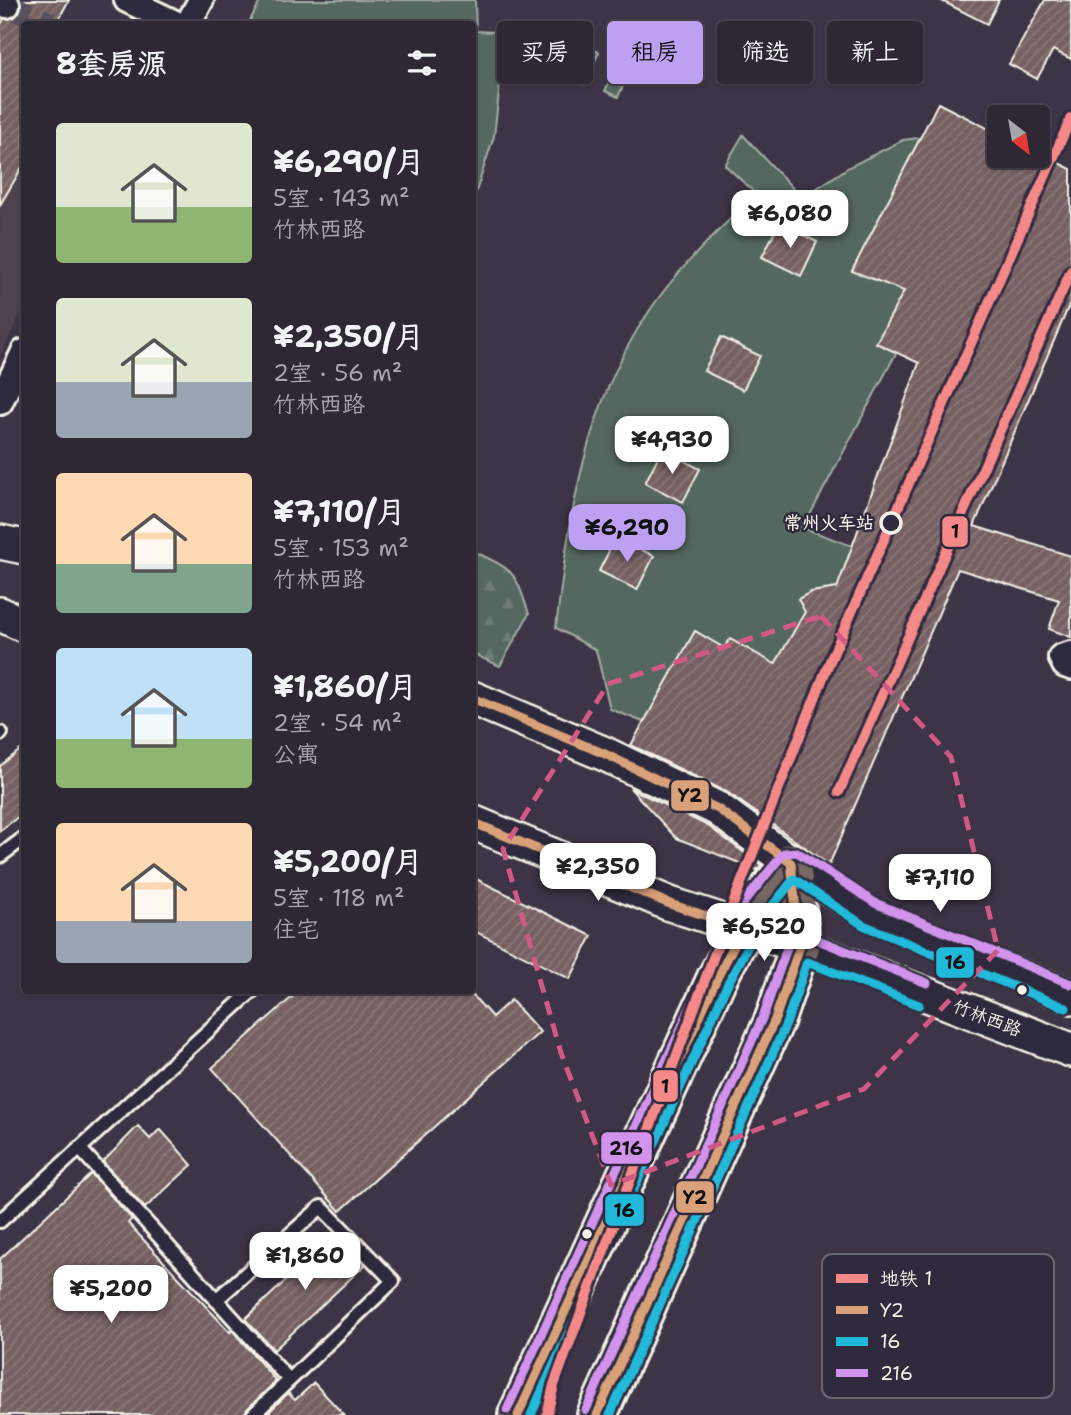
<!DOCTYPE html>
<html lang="zh">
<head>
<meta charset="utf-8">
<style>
  body { margin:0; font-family:"Shantell Sans","LXGW WenKai TC",sans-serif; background:#3a3440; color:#f1f3f6; height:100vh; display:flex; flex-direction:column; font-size:26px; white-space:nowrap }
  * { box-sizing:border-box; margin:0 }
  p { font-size:23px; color:#a7a6ac }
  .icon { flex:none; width:38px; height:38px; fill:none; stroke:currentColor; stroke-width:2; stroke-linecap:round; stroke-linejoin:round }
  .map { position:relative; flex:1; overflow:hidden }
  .details { position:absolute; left:21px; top:21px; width:455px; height:973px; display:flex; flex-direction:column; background:#2e2834; border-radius:7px; box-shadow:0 2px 5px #0004,0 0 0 2px #49444f }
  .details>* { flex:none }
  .hud { position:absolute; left:497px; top:21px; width:469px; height:63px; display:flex; gap:14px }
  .needle { width:46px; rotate:149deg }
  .tools { position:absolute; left:987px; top:105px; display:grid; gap:14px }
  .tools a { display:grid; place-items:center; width:63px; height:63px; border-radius:7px; background:#2e2834; box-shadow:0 2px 5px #0004,0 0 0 2px #49444f; font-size:35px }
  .price { position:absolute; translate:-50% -60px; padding:0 16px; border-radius:14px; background:#fff; color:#222; font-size:23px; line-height:46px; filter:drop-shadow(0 2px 4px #0008) }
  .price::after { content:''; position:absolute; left:50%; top:42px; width:21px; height:16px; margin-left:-10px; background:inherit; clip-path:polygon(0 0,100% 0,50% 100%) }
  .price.selected { background:#bca0f2; color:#111 }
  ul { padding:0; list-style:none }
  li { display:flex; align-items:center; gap:21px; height:175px; padding:0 35px }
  li span { display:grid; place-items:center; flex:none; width:196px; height:140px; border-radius:7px; color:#555 }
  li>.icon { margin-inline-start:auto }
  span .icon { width:84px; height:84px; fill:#fffc; stroke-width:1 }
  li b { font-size:30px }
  h2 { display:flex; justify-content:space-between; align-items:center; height:84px; padding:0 35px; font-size:30px }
  .chip { padding:0 24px; border-radius:7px; background:#2e2834; box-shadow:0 2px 5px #0004,0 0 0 2px #49444f; font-size:24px; line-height:63px }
  .chip.selected { background:#bca0f2; color:#111 }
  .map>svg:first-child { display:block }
  .built { fill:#4e424e }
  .forest { fill:url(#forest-firs); stroke:#a4aca4; stroke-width:2 }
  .park { fill:#556860; stroke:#a4aca4; stroke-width:2 }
  .building { fill:url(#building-hatch); stroke:#f4f1e8; stroke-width:2 }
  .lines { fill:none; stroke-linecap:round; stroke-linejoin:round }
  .street-tunnel { stroke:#58515d; stroke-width:24; stroke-dasharray:24 12; stroke-linecap:butt }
  .lane-casing { stroke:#f4f1e8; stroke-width:18 }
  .street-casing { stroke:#f4f1e8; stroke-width:30 }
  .secondary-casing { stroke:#f4f1e8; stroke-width:38 }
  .primary-casing { stroke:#f4f1e8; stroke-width:44 }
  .lane { stroke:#2f2a3d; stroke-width:12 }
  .street { stroke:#2f2a3d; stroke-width:24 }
  .secondary { stroke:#2f2a3d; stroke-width:33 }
  .primary { stroke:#776864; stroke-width:38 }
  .bus-1-casing { stroke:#2f2a3d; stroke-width:14 }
  .bus-2-casing { stroke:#2f2a3d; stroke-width:14 }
  .bus-3-casing { stroke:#2f2a3d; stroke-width:14 }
  .bus-1 { stroke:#d9a179; stroke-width:9 }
  .bus-2 { stroke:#20b9da; stroke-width:9 }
  .bus-3 { stroke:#d193ec; stroke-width:9 }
  .metro-1-casing { stroke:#2f2a3d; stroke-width:16 }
  .metro-1 { stroke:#f58989; stroke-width:10 }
  .marked { fill:none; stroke:#d15985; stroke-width:5; stroke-dasharray:14 9; stroke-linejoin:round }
  .stop-dot { fill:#2f2a3d; stroke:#f4f1e8; stroke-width:3.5 }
  .bus-dot { fill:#f4f1e8; stroke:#2f2a3d; stroke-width:2.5 }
  .labels { text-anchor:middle; stroke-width:5; stroke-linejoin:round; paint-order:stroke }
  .stop-label { font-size:18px; font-weight:bold; fill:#f4f1e8; stroke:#2f2a3d; text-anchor:end }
  .street-label { font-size:18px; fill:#f4f1e8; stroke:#2f2a3d }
  .key { fill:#2f2a3d; stroke:#6a6670; stroke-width:2 }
  .key-label { font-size:19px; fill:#f4f1e8 }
  .line-badge { stroke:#2f2a3d; stroke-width:2.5 }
  .pale-badge-label { font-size:19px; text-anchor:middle; font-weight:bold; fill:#111 }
</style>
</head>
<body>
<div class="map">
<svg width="1071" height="1415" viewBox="0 0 1071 1415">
  <defs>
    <pattern id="forest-firs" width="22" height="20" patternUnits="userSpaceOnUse" patternTransform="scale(1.75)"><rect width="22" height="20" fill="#556860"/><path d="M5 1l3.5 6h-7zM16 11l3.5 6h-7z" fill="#6e7e77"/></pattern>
    <pattern id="building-hatch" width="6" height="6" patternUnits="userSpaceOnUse" patternTransform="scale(1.75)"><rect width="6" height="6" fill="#766163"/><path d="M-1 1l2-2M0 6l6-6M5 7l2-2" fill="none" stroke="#8a7879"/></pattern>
  </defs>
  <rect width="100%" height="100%" fill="#3d3545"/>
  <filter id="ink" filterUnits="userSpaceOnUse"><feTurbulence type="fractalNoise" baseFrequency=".0143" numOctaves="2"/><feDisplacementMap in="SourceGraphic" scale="14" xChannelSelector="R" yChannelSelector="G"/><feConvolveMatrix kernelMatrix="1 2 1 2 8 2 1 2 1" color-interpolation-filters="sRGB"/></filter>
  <g filter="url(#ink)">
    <path class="built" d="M0 29 24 39V307L0 356Z"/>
    <g class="forest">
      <path d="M585 46 599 52 584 85 570 80Z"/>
      <path d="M620 57 634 62 618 97 605 91Z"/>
      <path d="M473 551C515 571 514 569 529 614L500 666 473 654Z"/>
    </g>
    <g class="park">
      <path d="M261 0H475L476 31 515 33 561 44 549 74 525 66H502L494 136 473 201 472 24H248Z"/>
      <path d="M962 132 985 133 999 139V156H1020L1029 166 909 329 803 528 880 556 803 785 610 709 596 650 556 628C569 518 584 407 648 313 677 269 719 230 756 194L725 165 743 135 802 198 849 167 903 140Z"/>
    </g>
    <g class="building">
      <path d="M21 0H69L56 24H24V164L0 205V26L4 19 14 18 19 13Z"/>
      <path d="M940 0H999L987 24Z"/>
      <path d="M1045 0H1071V59L1053 50 1037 79 1009 64Z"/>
      <path d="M938 103 999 134V156H1044L1071 169V301L974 526 1071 556V637L1049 629 1059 600 958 569 829 865 727 792 631 745 695 631 724 648 730 639 775 664 805 612 798 599 811 592 837 588 919 363 876 343 904 291 852 271Z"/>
      <path d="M779 223 817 242 801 276 762 257Z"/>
      <path d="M721 337 760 356 743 390 704 371Z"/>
      <path d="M662 449 700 469 683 502 645 483Z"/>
      <path d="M616 537 654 556 637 590 599 571Z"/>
      <path d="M24 747V812L0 831V766Z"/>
      <path d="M630 788 708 826 761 865 757 870 676 838Z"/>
      <path d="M472 877 592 936 570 979 472 930Z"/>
      <path d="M300 990H468L492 1017 511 1000 540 1032 340 1211 212 1068Z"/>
      <path d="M138 1126 150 1139 160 1129 192 1165 145 1208 103 1162Z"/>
      <path d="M91 1174 132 1219 128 1223 166 1264 230 1332 232 1330 276 1381 247 1409 244 1415H0V1259Z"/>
      <path d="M335 1234 365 1265 274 1350 245 1319Z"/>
      <path d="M314 1383 344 1415H266L288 1393 295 1400Z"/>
    </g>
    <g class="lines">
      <path class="street-tunnel" d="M7 5 50 24"/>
      <defs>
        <g id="lane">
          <path d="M0 734 1 733"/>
          <path d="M0 856 24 838"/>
          <path d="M80 1149 289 1380"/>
          <path d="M0 1221 253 990"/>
          <path d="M216 1300 321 1207 393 1281 253 1415"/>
        </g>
        <g id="street">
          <path d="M127 0 177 24"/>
          <path d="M0 1 7 5"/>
          <path d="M188 24 201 0"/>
          <path d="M0 402 24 352"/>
          <path d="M1071 654 1061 657 1065 665 1071 667"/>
        </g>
        <g id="secondary">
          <path d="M0 542 24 547"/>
          <path d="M0 614 24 625"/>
          <path d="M472 698 605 754 718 809 791 863 869 914 1071 997"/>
          <path d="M472 822 670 904 800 946 1071 1050"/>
        </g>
        <g id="primary">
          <path d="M518 1415 717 978 755 908 791 863"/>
          <path d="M597 1415 775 1019 800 946 791 863"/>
        </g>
      </defs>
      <use href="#lane" class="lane-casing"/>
      <use href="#street" class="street-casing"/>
      <use href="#secondary" class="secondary-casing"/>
      <use href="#primary" class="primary-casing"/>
      <use href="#lane" class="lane"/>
      <use href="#street" class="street"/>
      <use href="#secondary" class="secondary"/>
      <use href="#primary" class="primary"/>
      <defs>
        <g id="bus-1">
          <path d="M472 698 605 754 718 809 791 863 800 946 775 1019 597 1415"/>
          <path d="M472 822 670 904 743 928 717 978 518 1415"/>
        </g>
        <g id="bus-2">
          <path d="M531 1415 728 983 765 915 794 879 863 925 1066 1008"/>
          <path d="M610 1415 786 1024 807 962 919 1005"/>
        </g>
        <g id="bus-3">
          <path d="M507 1410 706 973 745 901 784 853 797 852 875 903 1071 984"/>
          <path d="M586 1410 764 1014 790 939 803 934 927 983"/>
        </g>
      </defs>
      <use href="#bus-1" class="bus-1-casing"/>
      <use href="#bus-2" class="bus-2-casing"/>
      <use href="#bus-3" class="bus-3-casing"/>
      <use href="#bus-1" class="bus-1"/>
      <use href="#bus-2" class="bus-2"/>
      <use href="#bus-3" class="bus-3"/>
      <defs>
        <g id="metro-1">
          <path d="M839 792 1071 271"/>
          <path d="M547 1415 554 1385 741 883 827 668 1071 118"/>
        </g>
      </defs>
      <use href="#metro-1" class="metro-1-casing"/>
      <use href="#metro-1" class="metro-1"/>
    </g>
  </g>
  <path class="marked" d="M821 616 951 757 998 950 864 1089 611 1185 561 1053 503 849 608 684Z"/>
  <circle class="stop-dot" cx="891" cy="523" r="10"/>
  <g class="bus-dot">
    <circle cx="1022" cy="990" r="6"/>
    <circle cx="587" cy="1234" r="6"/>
  </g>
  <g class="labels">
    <g class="stop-label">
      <text x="874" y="529">常州火车站</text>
    </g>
    <g class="street-label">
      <text transform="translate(987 1018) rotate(21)" y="6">竹林西路</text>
    </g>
  </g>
  <rect x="822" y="1254" width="232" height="144" rx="10" class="key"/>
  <rect x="836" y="1274" width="32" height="9" fill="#f58989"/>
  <rect x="836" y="1306" width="32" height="8" fill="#d9a179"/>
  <rect x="836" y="1337" width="32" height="9" fill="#20b9da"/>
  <rect x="836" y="1369" width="32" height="8" fill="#d193ec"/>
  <g class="key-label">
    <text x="880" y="1285">地铁 1</text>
    <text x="880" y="1317">Y2</text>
    <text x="880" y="1348">16</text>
    <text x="880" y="1380">216</text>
  </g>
  <g class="line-badge">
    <rect x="941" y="515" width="28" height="33" rx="7" fill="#f58989"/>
    <rect x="670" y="779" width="40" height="33" rx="7" fill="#d9a179"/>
    <rect x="935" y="946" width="40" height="33" rx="7" fill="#20b9da"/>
    <rect x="652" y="1069" width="27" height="34" rx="7" fill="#f58989"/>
    <rect x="600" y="1131" width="53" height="34" rx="7" fill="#d193ec"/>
    <rect x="675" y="1180" width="40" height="34" rx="7" fill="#d9a179"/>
    <rect x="604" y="1193" width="41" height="34" rx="7" fill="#20b9da"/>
  </g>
  <g class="pale-badge-label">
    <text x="955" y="538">1</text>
    <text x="690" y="802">Y2</text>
    <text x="955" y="969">16</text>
    <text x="665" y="1093">1</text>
    <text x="626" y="1155">216</text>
    <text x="695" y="1204">Y2</text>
    <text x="624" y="1217">16</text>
  </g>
</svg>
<div class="tools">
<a><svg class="needle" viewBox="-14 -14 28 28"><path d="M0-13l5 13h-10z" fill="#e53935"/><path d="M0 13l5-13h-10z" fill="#a7a6ac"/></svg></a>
</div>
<b class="price" style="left:790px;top:250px">¥6,080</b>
<b class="price" style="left:672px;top:476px">¥4,930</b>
<b class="price selected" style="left:627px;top:564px">¥6,290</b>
<b class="price" style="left:598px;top:903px">¥2,350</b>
<b class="price" style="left:940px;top:914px">¥7,110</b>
<b class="price" style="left:764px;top:963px">¥6,520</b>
<b class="price" style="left:305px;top:1292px">¥1,860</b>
<b class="price" style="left:111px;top:1325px">¥5,200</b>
<div class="hud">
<a class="chip">买房</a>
<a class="chip selected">租房</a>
<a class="chip">筛选</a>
<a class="chip">新上</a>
</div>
<section class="details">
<h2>8套房源<svg class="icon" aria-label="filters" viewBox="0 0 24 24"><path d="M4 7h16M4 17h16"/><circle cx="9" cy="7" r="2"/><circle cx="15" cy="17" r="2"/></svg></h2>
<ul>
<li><span style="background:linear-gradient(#dfe7d0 60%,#8fb573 0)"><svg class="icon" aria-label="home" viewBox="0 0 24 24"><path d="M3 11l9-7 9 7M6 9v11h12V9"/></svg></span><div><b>¥6,290/月</b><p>5室 · 143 m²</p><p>竹林西路</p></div></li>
<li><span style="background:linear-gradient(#dfe7d0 60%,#9aa5b1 0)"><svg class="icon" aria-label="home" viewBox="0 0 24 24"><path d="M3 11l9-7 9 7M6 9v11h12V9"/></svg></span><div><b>¥2,350/月</b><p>2室 · 56 m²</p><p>竹林西路</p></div></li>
<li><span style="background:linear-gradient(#ffd9b3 65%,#7fa58c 0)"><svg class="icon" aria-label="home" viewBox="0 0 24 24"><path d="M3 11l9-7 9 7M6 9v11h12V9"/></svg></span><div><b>¥7,110/月</b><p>5室 · 153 m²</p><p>竹林西路</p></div></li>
<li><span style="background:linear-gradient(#bfe0f5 65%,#8fb573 0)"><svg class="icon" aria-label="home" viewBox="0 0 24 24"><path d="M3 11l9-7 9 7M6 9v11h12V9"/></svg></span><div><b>¥1,860/月</b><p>2室 · 54 m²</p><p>公寓</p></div></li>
<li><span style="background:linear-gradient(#ffd9b3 70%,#9aa5b1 0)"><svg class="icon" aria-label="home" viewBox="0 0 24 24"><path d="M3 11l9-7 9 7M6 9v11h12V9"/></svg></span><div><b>¥5,200/月</b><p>5室 · 118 m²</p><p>住宅</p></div></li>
</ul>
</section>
</div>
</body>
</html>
